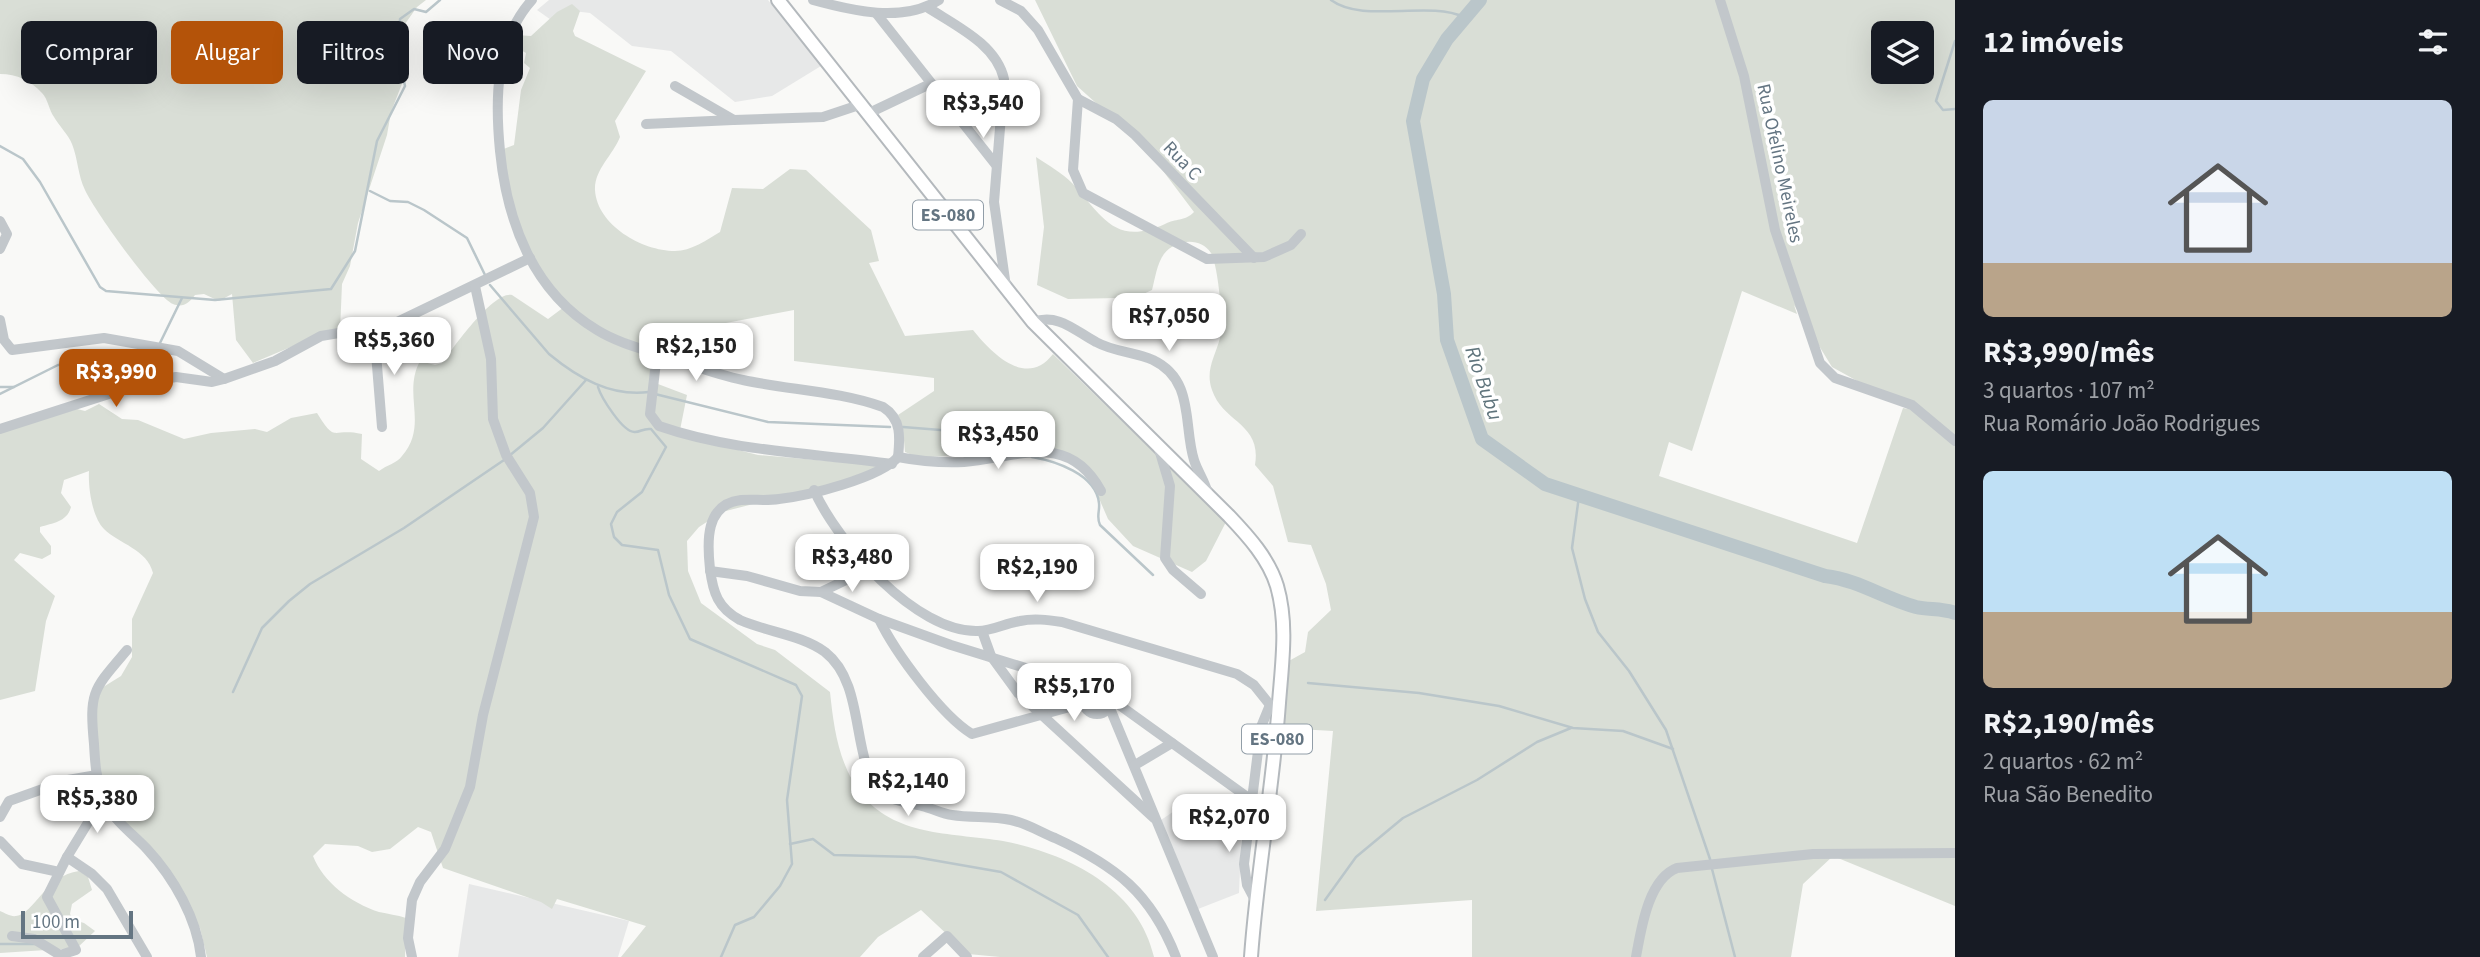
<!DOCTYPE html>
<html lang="pt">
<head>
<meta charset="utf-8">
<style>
  body { margin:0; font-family:"Source Sans 3",sans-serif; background:#242831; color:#f1f3f6; height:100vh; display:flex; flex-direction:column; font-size:26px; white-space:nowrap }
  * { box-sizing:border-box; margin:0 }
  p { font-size:23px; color:#9ea1a6 }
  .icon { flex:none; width:38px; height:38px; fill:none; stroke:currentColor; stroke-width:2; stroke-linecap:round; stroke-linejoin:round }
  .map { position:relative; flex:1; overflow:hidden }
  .sheet { display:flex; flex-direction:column; background:#171b24; width:525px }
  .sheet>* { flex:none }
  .banner { position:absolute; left:21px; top:21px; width:665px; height:63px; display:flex; gap:14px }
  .fabs { position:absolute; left:1871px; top:21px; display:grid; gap:14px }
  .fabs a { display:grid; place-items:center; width:63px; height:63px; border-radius:10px; background:#171b24; box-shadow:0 7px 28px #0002; font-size:35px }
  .scale { position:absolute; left:21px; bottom:18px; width:112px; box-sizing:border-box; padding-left:7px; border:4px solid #647582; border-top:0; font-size:19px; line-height:24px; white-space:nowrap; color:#647582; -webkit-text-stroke:5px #fff; paint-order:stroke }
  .price { position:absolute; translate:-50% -60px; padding:0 16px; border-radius:14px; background:#fff; color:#222; font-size:23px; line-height:46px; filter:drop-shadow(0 2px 4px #0008) }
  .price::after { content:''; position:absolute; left:50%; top:42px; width:21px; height:16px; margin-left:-10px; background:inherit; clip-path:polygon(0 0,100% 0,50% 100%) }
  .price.on { background:#b45309; color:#fff }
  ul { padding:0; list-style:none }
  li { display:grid; align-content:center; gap:14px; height:371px; padding:0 28px }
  li span { display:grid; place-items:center; height:217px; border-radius:10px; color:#555 }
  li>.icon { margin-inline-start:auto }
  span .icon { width:126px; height:126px; fill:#fffc; stroke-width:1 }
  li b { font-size:30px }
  h2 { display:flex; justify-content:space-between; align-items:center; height:84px; padding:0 28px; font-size:30px }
  .tag { padding:0 24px; border-radius:10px; background:#171b24; box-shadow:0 7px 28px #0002; font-size:24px; line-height:63px }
  .tag.on { background:#b45309; color:#fff }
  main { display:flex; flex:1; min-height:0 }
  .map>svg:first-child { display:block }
  .built { fill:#e7e8e8 }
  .green { fill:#d9ded6; fill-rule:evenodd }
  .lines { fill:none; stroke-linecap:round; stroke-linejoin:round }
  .stream { stroke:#bac6ca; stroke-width:2.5 }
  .river { stroke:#bac6ca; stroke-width:14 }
  .major-casing { stroke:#b4b9bd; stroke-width:16 }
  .minor { stroke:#c2c7cb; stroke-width:10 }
  .major { stroke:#fff; stroke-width:12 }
  .labels { text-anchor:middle; stroke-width:7; stroke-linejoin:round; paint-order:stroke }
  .shield { fill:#fff; stroke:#929ea8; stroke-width:2 }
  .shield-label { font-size:18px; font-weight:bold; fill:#647582 }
  .street-label { font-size:19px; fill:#647582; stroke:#fff }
  .water-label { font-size:21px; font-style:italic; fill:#5f747c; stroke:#fff }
</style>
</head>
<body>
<main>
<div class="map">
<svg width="1955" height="957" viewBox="0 0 1955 957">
  <rect width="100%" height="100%" fill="#f9f9f7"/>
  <g class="built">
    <path d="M549 0H768L821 66 772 96 735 102 671 51 632 46 590 13 573 11 554 22 537 10Z"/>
    <path d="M1189 801 1200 818 1242 823 1239 893 1198 909 1161 820Z"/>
    <path d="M469 884 629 921 618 957H458Z"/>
  </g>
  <g class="green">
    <path d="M0 0H426L417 7 395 38 405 76 391 112 387 135 358 223 350 266 342 284 340 331 317 336 253 363 236 340 232 294 219 301 204 294 195 295C189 303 183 308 173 304 156 297 94 210 85 190 78 176 78 159 72 144 68 134 59 126 54 117 49 110 48 99 42 93 31 81 17 74 0 74Z"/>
    <path d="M1035 0H1955V906L1833 856 1803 884 1791 957H1472V900L1316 911 1333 731 1280 728 1287 662 1305 652 1308 632 1331 610 1326 584 1311 545 1288 542 1273 486 1255 465C1262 423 1223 423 1212 390 1205 370 1215 357 1220 338 1224 324 1218 265 1211 253 1200 236 1175 240 1164 254 1157 263 1155 279 1152 290L1126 302 1118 298 1068 299 1037 285 1044 227 1036 157C1048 165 1062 173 1072 183 1102 215 1114 247 1165 224 1176 218 1184 222 1194 212L1145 147 1077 86ZM1883 33H1922V72H1883ZM1742 291 1797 314 1794 305 1832 367 1908 409 1903 408 1857 543 1659 476 1669 442 1692 451Z"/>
    <path d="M572 4 580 11 573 31 575 36 646 71 615 121 620 137C613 155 594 170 595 190 597 225 642 251 675 251 691 251 707 240 720 232L732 188 763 189 790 169 806 170 871 230 879 261 869 263 905 336 973 330C993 355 1027 388 1053 354L1226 522 1206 561 1192 572 1133 546 1108 519 1091 480 1070 463 1037 448 920 458 905 452 903 429 898 415 934 391V378L794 361V310L705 327 659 352 650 381 687 395 679 435 758 455 886 466 870 474 722 512 699 527 687 541 688 571 701 603 757 644 775 650 830 692C834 730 839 767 864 797 898 837 956 833 1003 841 1068 854 1138 888 1154 957H1000L968 954 921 910 878 937 860 957H621L646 926 557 899 552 909 541 902 443 868 431 832 418 827 390 849 372 852 358 846 325 844 313 856C323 882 351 903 379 912 388 914 397 915 406 918L405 957H207L200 928 160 861 123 824 103 790 92 703 100 689 121 676 132 657V619L153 573C147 549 119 544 104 529 92 517 88 487 89 471L64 480 61 493 71 507C67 522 53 523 40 527V532L51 546V554L42 559 20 553 14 560 55 596 46 621 35 691 0 700V432L77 409 85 411 99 404 122 419 138 420 184 439 211 433 255 429 267 432 291 418 317 413C337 445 331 427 362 434L361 459 379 471C387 465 397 463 402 456 429 425 402 394 420 361L435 365 442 363C454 347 493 291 512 295L548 319 568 304C528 277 509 196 501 150L514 145 521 90 530 68 524 63 526 53 512 45 516 35 531 36 557 12Z"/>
    <path d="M79 871 88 877 92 890 72 904 70 914 74 920 84 923 95 931 77 948 0 953V911C5 913 11 917 16 916 34 914 46 875 79 871Z"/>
  </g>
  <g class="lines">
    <g class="stream">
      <path d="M1331 0C1363 24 1428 0 1464 17"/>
      <path d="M1955 41 1936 101 1943 110 1955 109"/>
      <path d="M0 146 23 159 40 182 100 287 106 291 215 300 331 289 355 251 377 141 405 86 399 58 400 19 414 9 426 12 440 0"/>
      <path d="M370 191 390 201 408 202 424 210 467 238 486 277"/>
      <path d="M490 285 549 354C578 378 611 397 649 392"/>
      <path d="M159 345 182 298"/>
      <path d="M0 387H14"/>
      <path d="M598 387C601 397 623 433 635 432 641 432 643 428 651 429L666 447 642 492 617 512 611 524 614 537 622 545 658 550 669 595 690 639 796 685 802 696 787 800 792 864 780 886 754 917 735 925 721 957"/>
      <path d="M0 394 58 365 136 357 152 350"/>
      <path d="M655 394 768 422 890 427"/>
      <path d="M903 427 953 431 979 444"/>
      <path d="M988 448 1000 452"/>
      <path d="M509 456 543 428 586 380"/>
      <path d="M1032 457C1055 461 1096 474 1099 503 1100 511 1096 517 1100 525L1153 575"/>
      <path d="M1579 496 1572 548 1585 599 1598 632 1629 671 1666 730 1711 862"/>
      <path d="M1308 683 1419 693 1499 706 1573 728 1623 731 1673 749"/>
      <path d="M233 692 262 628 289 601 310 584 404 528 504 460"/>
      <path d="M790 844 813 839 834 855 915 857 1001 872 1078 915 1108 957"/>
      <path d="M1712 869 1735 957"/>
      <path d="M1325 900 1356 857 1403 818 1477 780 1537 742 1571 728"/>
      <path d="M0 944H37"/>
    </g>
    <path class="river" d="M1480 0 1447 39 1423 79 1413 121 1444 294 1447 340 1482 439 1545 484 1825 576C1859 580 1885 599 1916 607 1929 610 1942 608 1955 613"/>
    <defs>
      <path id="major" d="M778 0 1033 322 1229 516C1248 536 1269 559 1277 586 1288 624 1282 663 1279 703 1273 788 1257 872 1251 957"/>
    </defs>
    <use href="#major" class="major-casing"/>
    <g class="minor">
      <path d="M532 0C495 41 495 100 500 151 507 222 533 292 597 330 618 343 643 349 667 357 692 365 717 375 743 380 789 390 838 391 883 407 902 419 900 438 898 457"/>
      <path d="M813 0C853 11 902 23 939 0"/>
      <path d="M1000 0 1021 11 1038 30 1078 99 1073 170 1083 193 1207 259 1264 257 1291 245 1301 234"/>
      <path d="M1720 0 1744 76 1775 230 1820 363 1835 378 1912 405 1955 441"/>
      <path d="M927 7C956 26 996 44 1004 79L994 202 1006 287"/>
      <path d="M876 13 996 165"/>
      <path d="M675 86 734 120 823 117 862 104"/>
      <path d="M1078 99 1116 119 1135 135 1254 258"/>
      <path d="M869 113 930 84"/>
      <path d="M646 124 733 120"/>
      <path d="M0 221 7 234 0 249"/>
      <path d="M0 320 4 340 12 350 104 338 178 351 224 379"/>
      <path d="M1033 322C1059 313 1075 331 1096 342 1114 352 1135 352 1153 360 1195 380 1183 425 1194 460 1198 473 1206 482 1208 495"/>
      <path d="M374 329 382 427"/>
      <path d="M657 353 650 414 659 426C734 452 815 453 892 464"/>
      <path d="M0 429 143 383 176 377 212 382 224 379 275 361 321 336 393 324 530 258"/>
      <path d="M1159 449 1170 486 1165 558 1173 570 1201 594"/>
      <path d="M898 457C880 478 807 496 779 499 766 501 754 499 741 500 705 504 707 542 710 569 713 593 718 608 740 620 767 632 802 635 825 652 871 688 846 775 891 798 900 802 911 803 922 806 932 808 942 814 952 815 971 818 992 816 1011 820 1026 823 1040 832 1055 838 1116 866 1151 893 1176 957"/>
      <path d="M898 457C919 461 943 463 964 462 1016 458 1068 430 1101 491"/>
      <path d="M814 490C837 542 916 633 978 631 992 631 1006 623 1020 621 1034 618 1048 620 1062 622L1237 674 1254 685 1270 705"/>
      <path d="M710 571 747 576 800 591 821 592 879 619 951 645 1090 688"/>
      <path d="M821 592 871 568"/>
      <path d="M879 619C895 652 941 715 972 734L1084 703"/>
      <path d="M982 631 991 656 1018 693 1154 818"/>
      <path d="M127 650C93 690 89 691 94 744 95 762 96 780 103 797 112 820 131 832 147 849 174 878 197 919 201 957"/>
      <circle cx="1097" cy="700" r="14"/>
      <path d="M1111 699 1250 799"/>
      <path d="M1109 706 1213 957"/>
      <path d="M1135 765 1172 743"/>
      <path d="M0 817 9 801 68 780 97 775"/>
      <path d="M0 841 22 864 59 872"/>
      <path d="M67 857 103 798"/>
      <path d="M1256 902 1247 885 1244 864 1261 727 1270 705"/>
      <path d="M12 936 34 939 60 955 76 950 47 897 67 857 92 874 107 889 147 957"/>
      <path d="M412 957 408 938 412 900 420 882 445 849 470 787 483 715 534 517 530 493 506 455 493 419 491 359 475 286"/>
      <path d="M923 957 947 936 967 957"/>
      <path d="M1636 957C1641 930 1648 879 1677 868L1813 854 1955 853"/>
    </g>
    <use href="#major" class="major"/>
  </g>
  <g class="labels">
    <g class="shield">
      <rect x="913" y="200.5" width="70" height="29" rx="5"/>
      <rect x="1242" y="724.5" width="70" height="29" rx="5"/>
    </g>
    <g class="shield-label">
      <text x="948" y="221">ES-080</text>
      <text x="1277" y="745">ES-080</text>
    </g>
    <g class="street-label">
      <text transform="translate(1183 160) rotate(46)" y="7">Rua C</text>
      <text transform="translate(1781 163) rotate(78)" y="7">Rua Ofelino Meireles</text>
    </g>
    <g class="water-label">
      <text transform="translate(1484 383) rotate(71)" y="7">Rio Bubu</text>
    </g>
  </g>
</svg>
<div class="fabs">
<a><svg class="icon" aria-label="layers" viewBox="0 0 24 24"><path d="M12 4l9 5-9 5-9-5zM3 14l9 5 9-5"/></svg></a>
</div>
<div class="scale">100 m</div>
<b class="price" style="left:983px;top:140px">R$3,540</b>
<b class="price" style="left:1169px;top:353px">R$7,050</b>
<b class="price" style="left:394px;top:377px">R$5,360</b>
<b class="price" style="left:696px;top:383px">R$2,150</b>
<b class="price on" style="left:116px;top:409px">R$3,990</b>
<b class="price" style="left:998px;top:471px">R$3,450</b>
<b class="price" style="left:852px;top:594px">R$3,480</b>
<b class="price" style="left:1037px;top:604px">R$2,190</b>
<b class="price" style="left:1074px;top:723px">R$5,170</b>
<b class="price" style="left:908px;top:818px">R$2,140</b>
<b class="price" style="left:97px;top:835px">R$5,380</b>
<b class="price" style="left:1229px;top:854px">R$2,070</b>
<div class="banner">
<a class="tag">Comprar</a>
<a class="tag on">Alugar</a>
<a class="tag">Filtros</a>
<a class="tag">Novo</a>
</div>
</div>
<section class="sheet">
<h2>12 imóveis<svg class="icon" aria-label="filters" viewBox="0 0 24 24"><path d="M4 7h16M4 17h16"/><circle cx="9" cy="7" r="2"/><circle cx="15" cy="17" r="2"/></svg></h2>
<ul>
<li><span style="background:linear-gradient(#c9d6e8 75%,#b9a48a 0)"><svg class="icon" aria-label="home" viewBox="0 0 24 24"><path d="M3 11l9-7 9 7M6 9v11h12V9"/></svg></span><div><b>R$3,990/mês</b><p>3 quartos · 107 m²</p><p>Rua Romário João Rodrigues</p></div></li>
<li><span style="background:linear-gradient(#bfe0f5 65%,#b9a48a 0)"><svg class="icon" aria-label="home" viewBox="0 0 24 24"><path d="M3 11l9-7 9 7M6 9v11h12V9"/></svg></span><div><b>R$2,190/mês</b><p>2 quartos · 62 m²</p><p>Rua São Benedito</p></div></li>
</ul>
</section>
</main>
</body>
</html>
